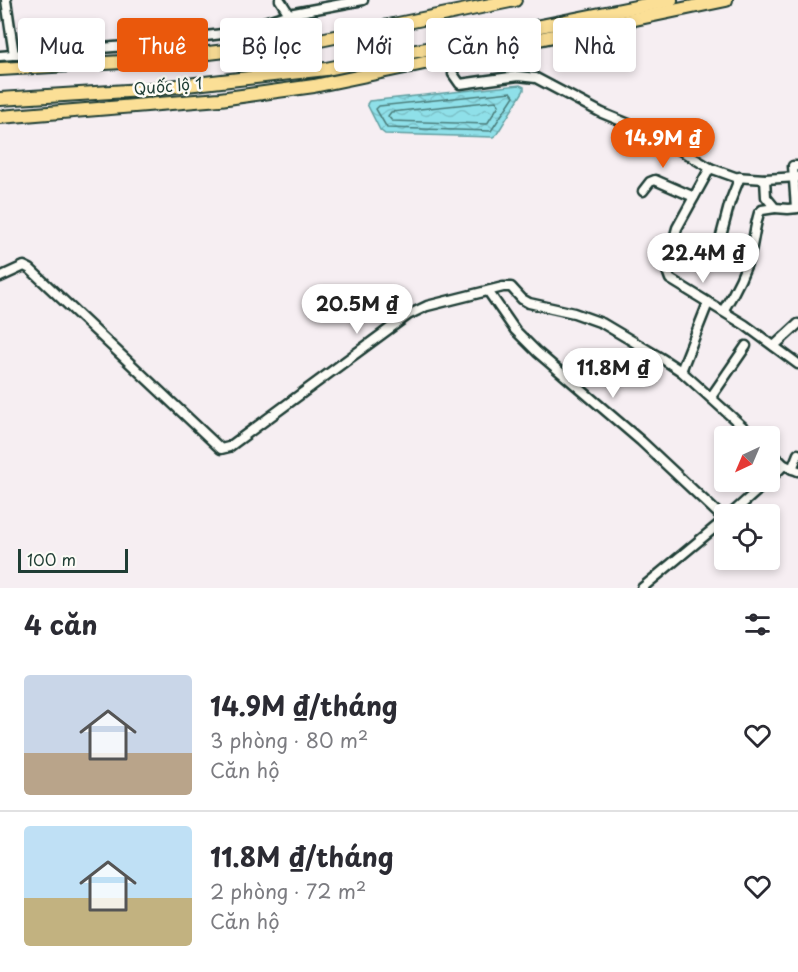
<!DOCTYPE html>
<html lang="vi">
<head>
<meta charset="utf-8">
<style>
  body { margin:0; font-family:"Playpen Sans",sans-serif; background:#f2f2f3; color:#2b2b33; height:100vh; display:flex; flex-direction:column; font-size:22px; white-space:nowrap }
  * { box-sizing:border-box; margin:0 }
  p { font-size:20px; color:#7c7c81 }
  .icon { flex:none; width:33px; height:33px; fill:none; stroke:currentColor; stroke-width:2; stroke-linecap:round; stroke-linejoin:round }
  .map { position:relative; height:588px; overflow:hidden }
  .panel { display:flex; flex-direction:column; background:#fff; flex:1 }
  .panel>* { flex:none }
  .hud { position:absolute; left:18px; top:18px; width:762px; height:54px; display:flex; gap:12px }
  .needle { width:39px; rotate:224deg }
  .buttons { position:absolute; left:714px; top:426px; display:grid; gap:12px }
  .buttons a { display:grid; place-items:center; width:66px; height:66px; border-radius:6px; background:#fff; box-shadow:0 3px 9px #0003; font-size:30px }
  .scale { position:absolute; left:18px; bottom:15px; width:110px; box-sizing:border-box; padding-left:6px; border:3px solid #1f3d34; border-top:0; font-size:16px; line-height:21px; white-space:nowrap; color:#1f3d34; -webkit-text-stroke:4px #fdfcf7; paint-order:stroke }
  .price { position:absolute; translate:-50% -51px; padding:0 14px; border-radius:21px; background:#fff; color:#222; font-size:20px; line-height:39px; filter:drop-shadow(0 2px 3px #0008) }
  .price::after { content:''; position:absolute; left:50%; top:36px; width:18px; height:14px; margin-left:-9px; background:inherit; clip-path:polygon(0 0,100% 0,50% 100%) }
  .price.active { background:#ea580c; color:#fff }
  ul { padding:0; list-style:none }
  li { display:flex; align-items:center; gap:18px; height:150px; padding:0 24px }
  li+li { border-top:2px solid #e1e1e2 }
  li span { display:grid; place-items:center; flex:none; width:168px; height:120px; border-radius:6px; color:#555 }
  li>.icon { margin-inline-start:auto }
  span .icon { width:72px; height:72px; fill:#fffc; stroke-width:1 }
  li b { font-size:26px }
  h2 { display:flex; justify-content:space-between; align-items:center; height:72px; padding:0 24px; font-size:26px }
  .chip { padding:0 21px; border-radius:6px; background:#fff; box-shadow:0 3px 9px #0003; font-size:21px; line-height:54px }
  .chip.active { background:#ea580c; color:#fff }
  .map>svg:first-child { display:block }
  .water { fill:url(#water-waves); stroke:#629fa1; stroke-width:1.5 }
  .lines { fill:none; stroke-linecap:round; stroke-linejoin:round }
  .shore { stroke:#4c7e7c; stroke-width:1.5 }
  .minor-casing { stroke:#1f3d34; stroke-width:13 }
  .highway-casing { stroke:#1f3d34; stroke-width:16 }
  .minor { stroke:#fdfcf7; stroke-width:8 }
  .highway { stroke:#fbdf96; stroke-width:12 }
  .labels { text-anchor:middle; stroke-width:5; stroke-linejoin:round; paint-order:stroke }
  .street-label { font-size:16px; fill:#1f3d34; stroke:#fdfcf7 }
</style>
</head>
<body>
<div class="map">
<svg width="798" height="588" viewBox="0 0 798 588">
  <defs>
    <pattern id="water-waves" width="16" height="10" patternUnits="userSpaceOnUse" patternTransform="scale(1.5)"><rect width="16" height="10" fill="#8fe0e9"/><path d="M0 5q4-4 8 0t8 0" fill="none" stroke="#7bc1c8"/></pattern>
  </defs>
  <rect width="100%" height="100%" fill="#f6eef2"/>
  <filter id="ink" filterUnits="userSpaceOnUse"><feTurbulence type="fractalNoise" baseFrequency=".0167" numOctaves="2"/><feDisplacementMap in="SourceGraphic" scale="12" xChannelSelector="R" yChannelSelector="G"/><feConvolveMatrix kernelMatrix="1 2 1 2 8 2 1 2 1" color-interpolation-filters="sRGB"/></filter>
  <g filter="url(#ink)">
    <path class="water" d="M520 85 524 87V90L497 134 493 137 385 134 380 130 367 104 369 101Z"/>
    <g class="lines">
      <g class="shore">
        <path d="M511 92 514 96 491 131 387 128 376 109 379 106Z"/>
        <path d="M496 101 499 105 487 124 392 121 388 116 391 112Z"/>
      </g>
      <defs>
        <g id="minor">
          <path d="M6 0 14 55"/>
          <path d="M280 0 289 14"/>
          <path d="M0 56 126 46 230 33 289 14 363 0"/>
          <path d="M453 74 460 84 518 76 536 78 602 113 653 134 710 168 735 177 765 179 798 177"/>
          <path d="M710 168 677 228 666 268 670 279 745 325 798 364"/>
          <path d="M765 179 766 197 775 208 788 209 798 208"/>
          <path d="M643 191 650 182 655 180 694 197"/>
          <path d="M796 208 793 166H798"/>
          <path d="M721 236 730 202 740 177"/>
          <path d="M0 277 24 266 30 269 221 449 229 447 408 315 427 306 503 287H511L522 299 529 303 574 313 602 323 661 358 681 371 753 436"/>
          <path d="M488 291 515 330 537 352 641 441 724 519"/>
          <path d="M723 311C735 292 745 273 751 251 754 238 755 226 759 213L762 210 775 208"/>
          <path d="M774 346 798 324"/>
          <path d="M681 371 708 303"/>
          <path d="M711 397 746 346"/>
          <path d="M770 451 784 465 798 471"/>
          <path d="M792 469 798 454"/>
          <path d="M770 479 784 465"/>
          <path d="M731 514 767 482"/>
          <path d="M642 588 724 520"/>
        </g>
        <g id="highway">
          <path d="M0 69 140 61 320 40 515 0"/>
          <path d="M0 99 143 90 326 69 671 0"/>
          <path d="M0 117 220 99 314 86 726 0"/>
        </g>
      </defs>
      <use href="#minor" class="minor-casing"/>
      <use href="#highway" class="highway-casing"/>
      <use href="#minor" class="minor"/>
      <use href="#highway" class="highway"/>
    </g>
  </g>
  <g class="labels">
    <g class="street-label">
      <text transform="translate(168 86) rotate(-5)" y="6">Quốc lộ 1</text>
    </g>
  </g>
</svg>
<div class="buttons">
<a><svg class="needle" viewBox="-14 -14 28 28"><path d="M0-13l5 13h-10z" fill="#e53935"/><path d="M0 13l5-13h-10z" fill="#7c7c81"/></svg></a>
<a><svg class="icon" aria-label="locate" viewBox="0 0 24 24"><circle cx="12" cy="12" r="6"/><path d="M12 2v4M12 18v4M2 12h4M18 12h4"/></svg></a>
</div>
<div class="scale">100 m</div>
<b class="price active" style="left:663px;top:169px">14.9M ₫</b>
<b class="price" style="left:703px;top:284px">22.4M ₫</b>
<b class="price" style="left:357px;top:335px">20.5M ₫</b>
<b class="price" style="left:613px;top:399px">11.8M ₫</b>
<div class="hud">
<a class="chip">Mua</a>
<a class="chip active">Thuê</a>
<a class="chip">Bộ lọc</a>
<a class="chip">Mới</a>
<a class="chip">Căn hộ</a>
<a class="chip">Nhà</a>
</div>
</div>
<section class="panel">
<h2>4 căn<svg class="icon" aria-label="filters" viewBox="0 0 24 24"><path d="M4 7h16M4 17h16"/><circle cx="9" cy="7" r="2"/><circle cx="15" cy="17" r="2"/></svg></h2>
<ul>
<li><span style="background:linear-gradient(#c9d6e8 65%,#b9a48a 0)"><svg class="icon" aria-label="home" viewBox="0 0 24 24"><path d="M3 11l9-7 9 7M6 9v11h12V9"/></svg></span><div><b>14.9M ₫/tháng</b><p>3 phòng · 80 m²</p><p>Căn hộ</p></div><svg class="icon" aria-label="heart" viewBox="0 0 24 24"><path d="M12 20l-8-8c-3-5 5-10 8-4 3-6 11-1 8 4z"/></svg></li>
<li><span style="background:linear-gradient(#bfe0f5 60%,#c2b280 0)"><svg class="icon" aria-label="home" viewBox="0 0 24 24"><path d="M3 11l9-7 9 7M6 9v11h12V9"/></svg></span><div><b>11.8M ₫/tháng</b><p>2 phòng · 72 m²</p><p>Căn hộ</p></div><svg class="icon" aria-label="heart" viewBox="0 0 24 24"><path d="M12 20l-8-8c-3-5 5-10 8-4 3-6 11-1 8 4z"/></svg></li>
</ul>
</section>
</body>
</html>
